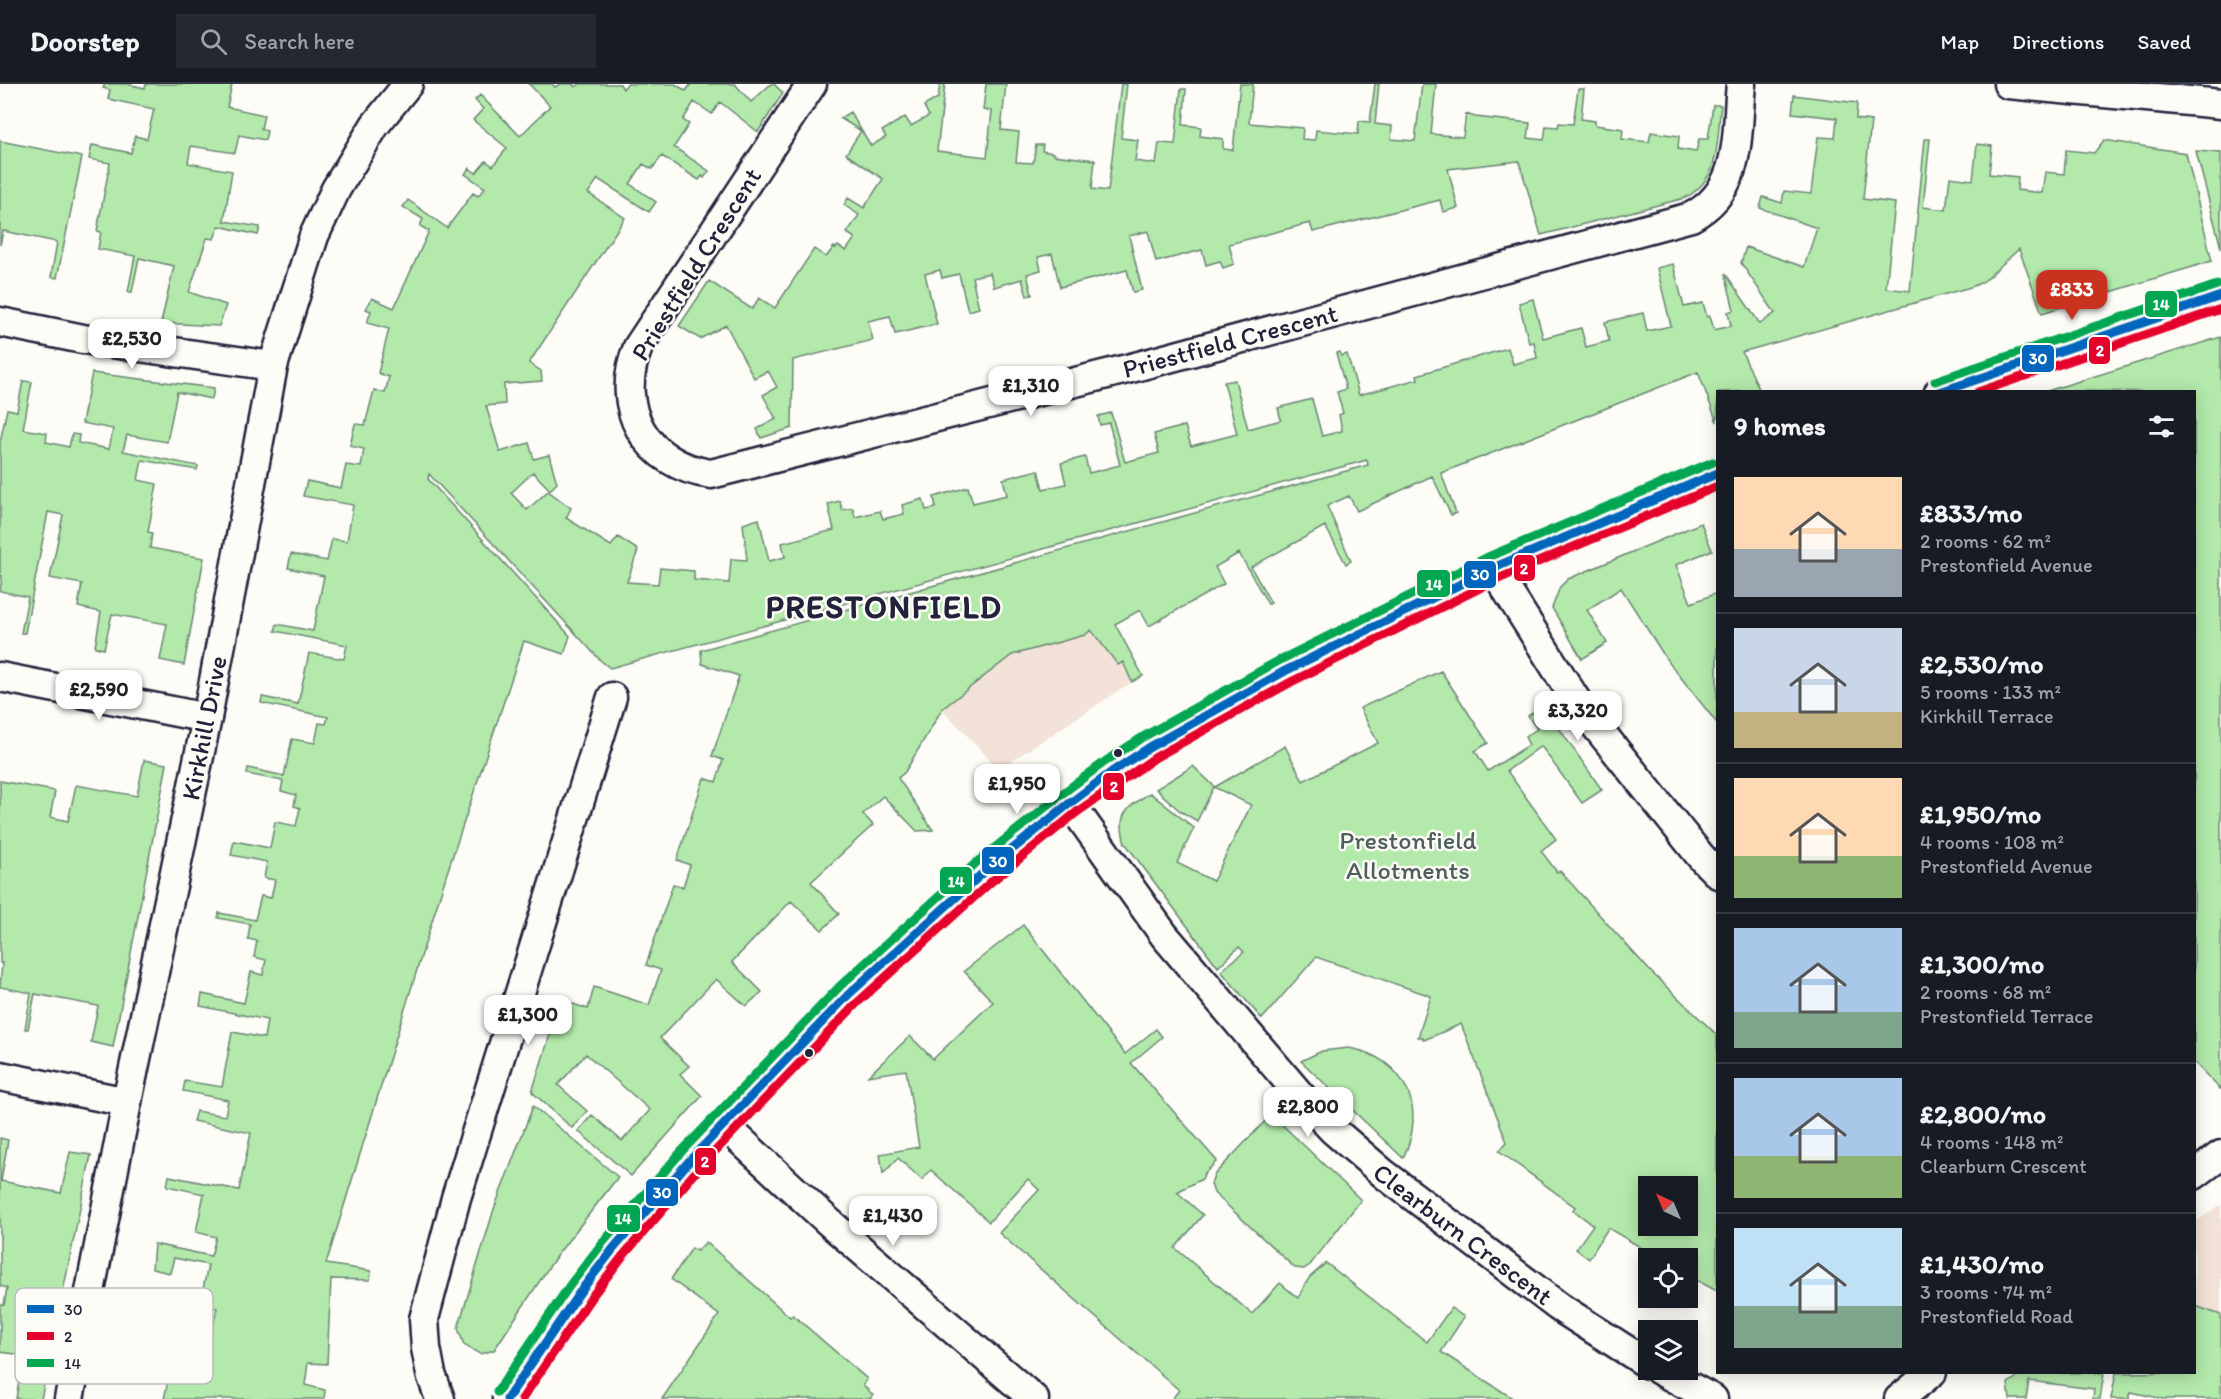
<!DOCTYPE html>
<html lang="en">
<head>
<meta charset="utf-8">
<style>
  body { margin:0; font-family:Itim,sans-serif; background:#242831; color:#f1f3f6; height:100vh; display:flex; flex-direction:column; font-size:22px; white-space:nowrap }
  * { box-sizing:border-box; margin:0 }
  p { font-size:20px; color:#9ea1a6 }
  .icon { flex:none; width:33px; height:33px; fill:none; stroke:currentColor; stroke-width:2; stroke-linecap:round; stroke-linejoin:round }
  .map { position:relative; flex:1; overflow:hidden }
  .sheet { position:absolute; left:1716px; top:306px; width:480px; height:984px; display:flex; flex-direction:column; background:#171b24; border-radius:0px; box-shadow:0 3px 15px #0003 }
  .sheet>* { flex:none }
  .needle { width:39px; rotate:316deg }
  .controls { position:absolute; left:1638px; top:1092px; display:grid; gap:12px }
  .controls a { display:grid; place-items:center; width:60px; height:60px; border-radius:0px; background:#171b24; box-shadow:0 3px 15px #0003; font-size:30px }
  .price { position:absolute; translate:-50% -51px; padding:0 14px; border-radius:12px; background:#fff; color:#222; font-size:20px; line-height:39px; filter:drop-shadow(0 2px 3px #0008) }
  .price::after { content:''; position:absolute; left:50%; top:36px; width:18px; height:14px; margin-left:-9px; background:inherit; clip-path:polygon(0 0,100% 0,50% 100%) }
  .price.on { background:#c8321e; color:#fff }
  ul { padding:0; list-style:none }
  li { display:flex; align-items:center; gap:18px; height:150px; padding:0 18px }
  li+li { border-top:2px solid #363941 }
  li span { display:grid; place-items:center; flex:none; width:168px; height:120px; border-radius:0px; color:#555 }
  li>.icon { margin-inline-start:auto }
  span .icon { width:72px; height:72px; fill:#fffc; stroke-width:1 }
  li b { font-size:26px }
  h2 { display:flex; justify-content:space-between; align-items:center; height:72px; padding:0 18px; font-size:26px }
  header { display:flex; align-items:center; gap:36px; box-sizing:border-box; height:84px; padding:0 30px; background:#171b24; border-bottom:2px solid #363941 }
  header strong { font-size:28px }
  nav { display:flex; gap:33px; margin-inline-start:auto; font-size:21px }
  .search { width:420px; height:54px; background:#242831; display:flex; align-items:center; gap:15px; box-sizing:border-box; padding:0 21px; border-radius:0px; color:#9ea1a6; font-size:22px }
  .map>svg:first-child { display:block }
  .built { fill:#f2e2d7 }
  .green { fill:#b3e9ab; stroke:#6a8673; stroke-width:1.5; fill-rule:evenodd }
  .lines { fill:none; stroke-linecap:round; stroke-linejoin:round }
  .street-casing { stroke:#22223b; stroke-width:33 }
  .street { stroke:#fdfcf7; stroke-width:28 }
  .bus-1-casing { stroke:#fdfcf7; stroke-width:14 }
  .bus-2-casing { stroke:#fdfcf7; stroke-width:14 }
  .bus-3-casing { stroke:#fdfcf7; stroke-width:14 }
  .bus-1 { stroke:#0065bd; stroke-width:9 }
  .bus-2 { stroke:#e4002b; stroke-width:9 }
  .bus-3 { stroke:#00a651; stroke-width:9 }
  .bus-dot { fill:#22223b; stroke:#fdfcf7; stroke-width:2 }
  .labels { text-anchor:middle; stroke-width:5; stroke-linejoin:round; paint-order:stroke }
  .street-label { font-size:26px; fill:#22223b; stroke:#fdfcf7 }
  .park-label { font-size:26px; fill:#4e5e5d; stroke:#fdfcf7 }
  .district-label { font-size:32px; font-weight:bold; letter-spacing:1.5px; fill:#22223b; stroke:#fdfcf7 }
  .key { fill:#fdfcf7; stroke:#bbbbbf; stroke-width:1.5 }
  .key-label { font-size:16px; fill:#22223b }
  .line-badge { stroke:#fdfcf7; stroke-width:2 }
  .badge-label { font-size:16px; text-anchor:middle; font-weight:bold; fill:#fff }
</style>
</head>
<body>
<header>
<strong>Doorstep</strong>
<div class="search"><svg class="icon" aria-label="search" viewBox="0 0 24 24"><circle cx="10" cy="10" r="6"/><path d="M15 15l6 6"/></svg>Search here</div>
<nav><a>Map</a><a>Directions</a><a>Saved</a></nav>
</header>
<div class="map">
<svg width="2221" height="1315" viewBox="0 0 2221 1315">
  <rect width="100%" height="100%" fill="#fdfcf7"/>
  <filter id="ink" filterUnits="userSpaceOnUse"><feTurbulence type="fractalNoise" baseFrequency=".0167" numOctaves="2"/><feDisplacementMap in="SourceGraphic" scale="12" xChannelSelector="R" yChannelSelector="G"/><feConvolveMatrix kernelMatrix="1 2 1 2 8 2 1 2 1" color-interpolation-filters="sRGB"/></filter>
  <g filter="url(#ink)">
    <g class="built">
      <path d="M1100 510 1132 598 999 685 942 625 981 529Z"/>
      <path d="M2221 1120V1231L2195 1222 2194 1139Z"/>
    </g>
    <g class="green">
      <path d="M105 0H127L145 4 146 0H232L227 23 264 31 261 45 267 47 265 56 239 51 235 69 191 62 188 79 232 87 224 137 260 143 258 151 219 142 214 155 207 154 189 208 226 221 219 242 161 239 174 182 139 174 132 208H128L135 172 98 165 101 148 97 147 110 79 89 75 92 61 131 69 135 52 147 55 154 25 108 15 110 6 103 4Z"/>
      <path d="M529 0H552L555 3 560 0H573L575 3 580 0H620L623 5 627 0H675L686 7 691 0H735L751 18 771 0H774L783 9 758 48 720 18 712 30 694 18 683 36 689 40 674 63 709 87 704 94 702 92 699 96 662 72 652 85 643 80 630 100 656 118 649 128 598 95 588 109 625 134 529 279 541 287 542 297 504 300 505 320 486 322 500 368 529 359 534 375 549 371 557 399 550 406 533 388 511 409 527 426 548 407 571 424 566 434 611 462 618 453 638 466 627 498 658 500 660 484 694 487V496L729 499 731 475 747 476 743 440 759 435 769 477 785 473 782 459 834 446 828 420 840 417 842 426 853 424 855 433 880 427 883 435 904 430 902 421 923 415 926 426 936 424 934 413 968 403 973 419 1007 411 1003 395 1038 386 1043 405 1066 400 1061 379 1085 373 1089 389 1120 381 1109 339 1100 341 1098 332 1111 329 1125 378 1159 369 1154 350 1185 342 1191 362 1237 350 1224 298 1235 296 1248 345 1281 336 1278 324 1312 315 1322 352 1342 347 1339 331 1343 329 1337 308 1346 305 1336 269 1340 268 1341 272 1347 270 1359 311 1418 295 1417 291 1508 264 1513 280 1537 274 1534 258 1529 259 1519 219 1533 215 1543 254 1581 244 1586 263 1609 257 1605 238 1643 229 1647 247 1671 242 1657 184 1673 180 1684 223 1703 219 1707 233 1710 232 1714 246 1731 242 1728 228 1734 226 1725 189 1760 240 1775 229 1741 179 1746 163 1804 183 1817 144 1760 124 1763 113 1782 119 1784 107 1811 110 1818 53 1835 54 1837 34 1792 29 1794 11 1857 19 1856 35 1871 37 1863 115 1895 119 1886 204 1910 207 1925 55H1930L1923 123 1946 126 1950 93 1973 96 1977 60 1992 62 1989 90 2018 93 2017 106 2042 109 2045 88 2064 90 2066 66 2094 69 2104 56 2186 69 2212 177 2042 229 2019 165 1984 197 1974 202 1742 268 1760 307 1718 308 1717 338 1698 288 1441 389 1456 429 1451 431 1432 392 1357 427 1349 412 1327 422 1351 477 1346 480 1325 442 1251 483 1271 519 1268 520 1239 469 1215 483 1224 500 1149 542 1140 526 1115 540 1143 592 1132 598 1123 578 1118 581 1091 546 1085 551 1012 571 942 625 905 688 898 694 933 746 917 747 883 712 863 730 873 741 811 798 839 830 822 846 791 817 732 878 762 908 746 922 716 895 660 954 689 982 680 990 702 1012 631 1092 578 1047 592 1031 622 1057 650 1026 586 970 558 1001 587 1027 572 1044 532 1008 561 916 588 925 594 903 649 921 661 886 646 881 673 800 683 803 690 781 677 776 704 694 716 698 723 676 712 672 739 592 702 580 701 566 1368 381 1367 376 610 584 600 576 429 390 428 395 570 552 564 570 524 557 446 792 326 1180 371 1187 370 1196 331 1195 327 1280 308 1279 305 1301 325 1306 324 1315H164L173 1274 158 1270 160 1255 138 1251 140 1241 210 1256 217 1224 200 1220 208 1181 174 1174 170 1189 152 1185 154 1160 211 1172 216 1153 196 1148 204 1110 167 1102 169 1092 239 1106 251 1049 193 1037 196 1027 225 1032 228 1016 183 1007 185 997 222 1003 232 948 264 954 267 936 200 922 202 910 244 919 251 888 263 891 266 876 254 873 257 857 248 855 250 840 218 834 219 829 255 836 261 812 271 814 275 796 264 794 267 778 231 771 234 757 270 764 275 738 296 742 300 724 294 722 296 711 281 707 283 697 247 690 248 684 284 692 292 655 315 659 319 639 326 640 328 633 261 619 262 613 298 620 309 569 344 575 347 561 275 547 277 540 313 547 324 492 288 484 291 470 327 477 332 455 347 457 353 421 303 412 307 397 341 404 346 381 361 383 364 365 350 362 355 340 365 341 374 306 385 309 389 293 378 289 389 245 367 239 371 227 366 225 372 214 394 224 429 147 420 142 423 135 403 123 408 116 447 144 473 109 478 112 485 104 465 90 469 84 476 89 486 77 493 82 507 64 473 36 483 25 475 16 480 11 520 52 550 22Z"/>
      <path d="M940 0H945L937 67 987 73 992 27 983 26 986 0H1006L1001 46 1019 48 1016 78 1033 79 1036 61H1043L1042 67 1053 69V71L1095 76 1092 105 1108 107 1121 0H1127L1121 54 1138 56 1135 77 1156 80 1159 59 1175 60 1181 5H1186L1183 41 1201 43 1200 52 1223 55V65L1233 66 1240 0H1253L1249 39 1303 44 1302 55 1315 56 1316 46 1358 50 1359 37 1370 38 1375 0H1379L1375 40 1392 42 1391 55 1415 57 1422 0H1436L1431 50 1463 53 1466 30 1475 33 1530 39 1528 54 1544 56 1546 42 1558 43 1559 39 1573 40 1578 5H1584L1581 35 1595 37V41L1623 45 1622 55 1649 58 1651 48 1679 52 1678 65 1696 68 1699 55H1708L1713 21H1721C1716 59 1722 93 1685 114L1541 151 1519 77 1448 85 1458 124 1443 128 1440 116 1313 148 1310 139 1229 160 1234 180 1223 184 1220 177 1206 181 1202 166 1156 178 1148 147 1129 152 1142 206 1133 208 1127 186 1060 203 1052 170 1038 173 1041 186 1027 190 1032 211 1027 212 1022 195 994 203 990 189 972 193 979 224 968 227 959 190 942 194 940 186 925 190 937 240 895 250 890 232 868 237 873 256 793 276 792 344 761 354 757 345 776 335 763 311 777 303 768 287 754 294 726 241 700 255 679 242 709 197 752 225 759 214 775 224 814 165 826 173 834 163 836 164 838 162 846 167 855 154 847 149 859 131 844 121 848 114 864 124 883 95 846 70 861 47 840 34 850 28 871 62 886 53 882 47 905 33 911 42 929 32 924 22 938 14Z"/>
      <path d="M0 57 82 73 57 194 51 193 57 158 3 147 0 161Z"/>
      <path d="M2196 67 2221 69V164Z"/>
      <path d="M2221 253V1005H2220L2194 978V308L2047 307Z"/>
      <path d="M92 289 214 304 212 315 177 308 167 358 127 351 123 367 198 382 197 386 142 376 138 396 157 400 148 448 152 449 150 464 204 474 184 581 160 576 167 540 112 530 104 565 95 563 101 528 78 523 82 500 50 494 63 431 48 428 25 549H21L28 513 0 507 2 492 0 491V358L7 325 17 327 23 297 32 298 23 345 47 349 46 358 69 363 72 350 79 351 78 359 109 365 113 345 82 339Z"/>
      <path d="M1701 439 1712 466 1676 481 1691 519 1717 509V639L1667 576 1621 504 1587 526 1607 559 1582 575 1552 524 1560 503 1568 495Z"/>
      <path d="M1441 587 1488 659 1475 667 1488 687 1529 661 1525 653 1537 645 1528 632 1543 621 1602 706 1582 719 1541 662 1507 687 1556 755 1541 767 1557 788 1560 787 1651 888 1717 951V1207L1694 1195 1688 1206V1174H1659L1608 1144 1589 1175 1576 1165 1593 1141 1573 1126 1575 1123 1499 1067 1507 1058 1461 940 1424 956 1422 953H1418L1431 912 1316 873 1262 935 1221 887 1244 868 1239 863 1218 883 1125 759C1116 729 1127 724 1150 709L1194 744 1177 779 1213 797 1251 721 1214 703 1197 737 1180 727 1156 705 1193 682 1215 703 1285 662 1303 697 1378 659 1360 624ZM1648 1102H1688V1142H1648Z"/>
      <path d="M144 676 167 680 113 963 91 958 98 922 35 910 28 945H25L31 909 0 903 2 879H0V697L55 707 50 733 68 737 76 701 137 712Z"/>
      <path d="M1023 841 1125 970 1156 945 1162 953 1131 979 1217 1077 1204 1090 1202 1095 1177 1108 1203 1131 1175 1164 1252 1230 1280 1199 1298 1214 1309 1194 1326 1179 1427 1258 1451 1224 1464 1233 1441 1268 1514 1315H1172L1179 1306 999 1149 1039 1106 1028 1095 989 1138 931 1086 922 1096 898 1074 883 1090 880 1070 919 1063 906 986 868 992 910 952 933 975 993 918 964 887Z"/>
      <path d="M1349 964C1405 974 1428 1024 1403 1074L1301 977 1322 967Z"/>
      <path d="M533 1022 618 1093 557 1171 494 1266 480 1270 464 1261 458 1244 494 1125Z"/>
      <path d="M1272 1031 1361 1116 1310 1181 1304 1185 1295 1184 1214 1109 1211 1100 1214 1091 1269 1033Z"/>
      <path d="M0 1054 8 1056 1 1097 61 1109 70 1068 91 1071 41 1315H16L23 1271 0 1268V1221H4L7 1204 0 1202Z"/>
      <path d="M706 1158 790 1233 793 1231 867 1295 863 1301 873 1311 870 1315H662L719 1231 671 1195 692 1164 697 1167Z"/>
      <path d="M2195 1222 2221 1231V1315H2163L2131 1308 2129 1315H2111L2116 1289 2194 1288Z"/>
      <path d="M2023 1289H2104L2100 1315H2093L2094 1305 2029 1297 2026 1315H2010L2008 1299Z"/>
    </g>
    <g class="lines">
      <defs>
        <g id="street">
          <path d="M812 0 638 263C613 324 646 381 711 390L1135 283 1691 133C1743 106 1736 50 1741 0"/>
          <path d="M2008 0 2221 20"/>
          <path d="M0 238 83 255 273 282"/>
          <path d="M1939 308 2221 212"/>
          <path d="M1493 484 1579 621 1702 774 1718 790"/>
          <path d="M0 593 207 634"/>
          <path d="M1070 719 1164 851 1300 1011 1333 1046 1384 1090 1559 1223 1648 1280"/>
          <path d="M0 992 127 1018"/>
          <path d="M724 1041 830 1139 1034 1315"/>
          <path d="M2194 1091 2221 1071"/>
          <path d="M1659 1286 1713 1315"/>
          <path d="M69 1315 127 1018 207 634 273 282 314 152 336 105 375 41 408 0"/>
          <path d="M440 1315 431 1290 426 1264 424 1235 456 1114 612 613"/>
          <path d="M507 1315 580 1208 613 1165 691 1075 849 910 984 788 1070 719 1113 687 1150 663 1285 587 1493 484 1718 389"/>
          <path d="M1899 1315 1932 1288"/>
        </g>
      </defs>
      <use href="#street" class="street-casing"/>
      <use href="#street" class="street"/>
      <defs>
        <g id="bus-1">
          <path d="M1940 308 2221 212"/>
          <path d="M507 1315 580 1208 613 1165 691 1075 849 910 984 788 1070 719 1113 687 1150 663 1285 587 1493 484 1718 389"/>
        </g>
        <g id="bus-2">
          <path d="M1978 308 2221 225"/>
          <path d="M522 1315 590 1215 622 1173 700 1083 857 919 992 797 1077 728 1156 673 1291 598 1498 495 1718 402"/>
        </g>
        <g id="bus-3">
          <path d="M1935 297 2217 201"/>
          <path d="M497 1308 570 1201 604 1157 682 1067 841 901 976 779 1063 709 1106 677 1143 653 1280 576 1488 473 1713 378"/>
        </g>
      </defs>
      <use href="#bus-1" class="bus-1-casing"/>
      <use href="#bus-2" class="bus-2-casing"/>
      <use href="#bus-3" class="bus-3-casing"/>
      <use href="#bus-1" class="bus-1"/>
      <use href="#bus-2" class="bus-2"/>
      <use href="#bus-3" class="bus-3"/>
    </g>
  </g>
  <g class="bus-dot">
    <circle cx="1118" cy="669" r="5"/>
    <circle cx="809" cy="969" r="5"/>
  </g>
  <g class="labels">
    <g class="street-label">
      <text transform="translate(696 180) rotate(-58)" y="9">Priestfield Crescent</text>
      <text transform="translate(1230 257) rotate(-15)" y="9">Priestfield Crescent</text>
      <text transform="translate(204 644) rotate(-79)" y="9">Kirkhill Drive</text>
      <text transform="translate(1463 1150) rotate(37)" y="9">Clearburn Crescent</text>
    </g>
    <g class="park-label">
      <text x="1408" y="765">Prestonfield<tspan x="1408" dy="30">Allotments</tspan></text>
    </g>
    <g class="district-label">
      <text x="884" y="534">PRESTONFIELD</text>
    </g>
  </g>
  <rect x="15" y="1204" width="198" height="96" rx="9" class="key"/>
  <rect x="27" y="1221" width="27" height="8" fill="#0065bd"/>
  <rect x="27" y="1248" width="27" height="8" fill="#e4002b"/>
  <rect x="27" y="1275" width="27" height="8" fill="#00a651"/>
  <g class="key-label">
    <text x="64" y="1231">30</text>
    <text x="64" y="1258">2</text>
    <text x="64" y="1285">14</text>
  </g>
  <g class="line-badge">
    <rect x="2144" y="206" width="34" height="28" rx="6" fill="#00a651"/>
    <rect x="2088" y="252" width="23" height="29" rx="6" fill="#e4002b"/>
    <rect x="2021" y="260" width="34" height="29" rx="6" fill="#0065bd"/>
    <rect x="1513" y="470" width="23" height="28" rx="6" fill="#e4002b"/>
    <rect x="1463" y="476" width="34" height="29" rx="6" fill="#0065bd"/>
    <rect x="1416" y="485" width="35" height="29" rx="6" fill="#00a651"/>
    <rect x="1102" y="688" width="23" height="29" rx="6" fill="#e4002b"/>
    <rect x="981" y="762" width="34" height="29" rx="6" fill="#0065bd"/>
    <rect x="939" y="782" width="34" height="29" rx="6" fill="#00a651"/>
    <rect x="694" y="1063" width="23" height="29" rx="6" fill="#e4002b"/>
    <rect x="645" y="1094" width="34" height="29" rx="6" fill="#0065bd"/>
    <rect x="606" y="1120" width="35" height="29" rx="6" fill="#00a651"/>
  </g>
  <g class="badge-label">
    <text x="2161" y="226">14</text>
    <text x="2100" y="272">2</text>
    <text x="2038" y="280">30</text>
    <text x="1524" y="490">2</text>
    <text x="1480" y="496">30</text>
    <text x="1434" y="506">14</text>
    <text x="1114" y="708">2</text>
    <text x="998" y="783">30</text>
    <text x="956" y="803">14</text>
    <text x="705" y="1083">2</text>
    <text x="662" y="1114">30</text>
    <text x="623" y="1140">14</text>
  </g>
</svg>
<div class="controls">
<a><svg class="needle" viewBox="-14 -14 28 28"><path d="M0-13l5 13h-10z" fill="#e53935"/><path d="M0 13l5-13h-10z" fill="#9ea1a6"/></svg></a>
<a><svg class="icon" aria-label="locate" viewBox="0 0 24 24"><circle cx="12" cy="12" r="6"/><path d="M12 2v4M12 18v4M2 12h4M18 12h4"/></svg></a>
<a><svg class="icon" aria-label="layers" viewBox="0 0 24 24"><path d="M12 4l9 5-9 5-9-5zM3 14l9 5 9-5"/></svg></a>
</div>
<b class="price on" style="left:2072px;top:237px">£833</b>
<b class="price" style="left:132px;top:286px">£2,530</b>
<b class="price" style="left:1031px;top:333px">£1,310</b>
<b class="price" style="left:99px;top:637px">£2,590</b>
<b class="price" style="left:1578px;top:658px">£3,320</b>
<b class="price" style="left:1017px;top:731px">£1,950</b>
<b class="price" style="left:528px;top:962px">£1,300</b>
<b class="price" style="left:1308px;top:1054px">£2,800</b>
<b class="price" style="left:893px;top:1163px">£1,430</b>
<section class="sheet">
<h2>9 homes<svg class="icon" aria-label="filters" viewBox="0 0 24 24"><path d="M4 7h16M4 17h16"/><circle cx="9" cy="7" r="2"/><circle cx="15" cy="17" r="2"/></svg></h2>
<ul>
<li><span style="background:linear-gradient(#ffd9b3 60%,#9aa5b1 0)"><svg class="icon" aria-label="home" viewBox="0 0 24 24"><path d="M3 11l9-7 9 7M6 9v11h12V9"/></svg></span><div><b>£833/mo</b><p>2 rooms · 62 m²</p><p>Prestonfield Avenue</p></div></li>
<li><span style="background:linear-gradient(#c9d6e8 70%,#c2b280 0)"><svg class="icon" aria-label="home" viewBox="0 0 24 24"><path d="M3 11l9-7 9 7M6 9v11h12V9"/></svg></span><div><b>£2,530/mo</b><p>5 rooms · 133 m²</p><p>Kirkhill Terrace</p></div></li>
<li><span style="background:linear-gradient(#ffd9b3 65%,#8fb573 0)"><svg class="icon" aria-label="home" viewBox="0 0 24 24"><path d="M3 11l9-7 9 7M6 9v11h12V9"/></svg></span><div><b>£1,950/mo</b><p>4 rooms · 108 m²</p><p>Prestonfield Avenue</p></div></li>
<li><span style="background:linear-gradient(#a9c7e8 70%,#7fa58c 0)"><svg class="icon" aria-label="home" viewBox="0 0 24 24"><path d="M3 11l9-7 9 7M6 9v11h12V9"/></svg></span><div><b>£1,300/mo</b><p>2 rooms · 68 m²</p><p>Prestonfield Terrace</p></div></li>
<li><span style="background:linear-gradient(#a9c7e8 65%,#8fb573 0)"><svg class="icon" aria-label="home" viewBox="0 0 24 24"><path d="M3 11l9-7 9 7M6 9v11h12V9"/></svg></span><div><b>£2,800/mo</b><p>4 rooms · 148 m²</p><p>Clearburn Crescent</p></div></li>
<li><span style="background:linear-gradient(#bfe0f5 65%,#7fa58c 0)"><svg class="icon" aria-label="home" viewBox="0 0 24 24"><path d="M3 11l9-7 9 7M6 9v11h12V9"/></svg></span><div><b>£1,430/mo</b><p>3 rooms · 74 m²</p><p>Prestonfield Road</p></div></li>
</ul>
</section>
</div>
</body>
</html>
